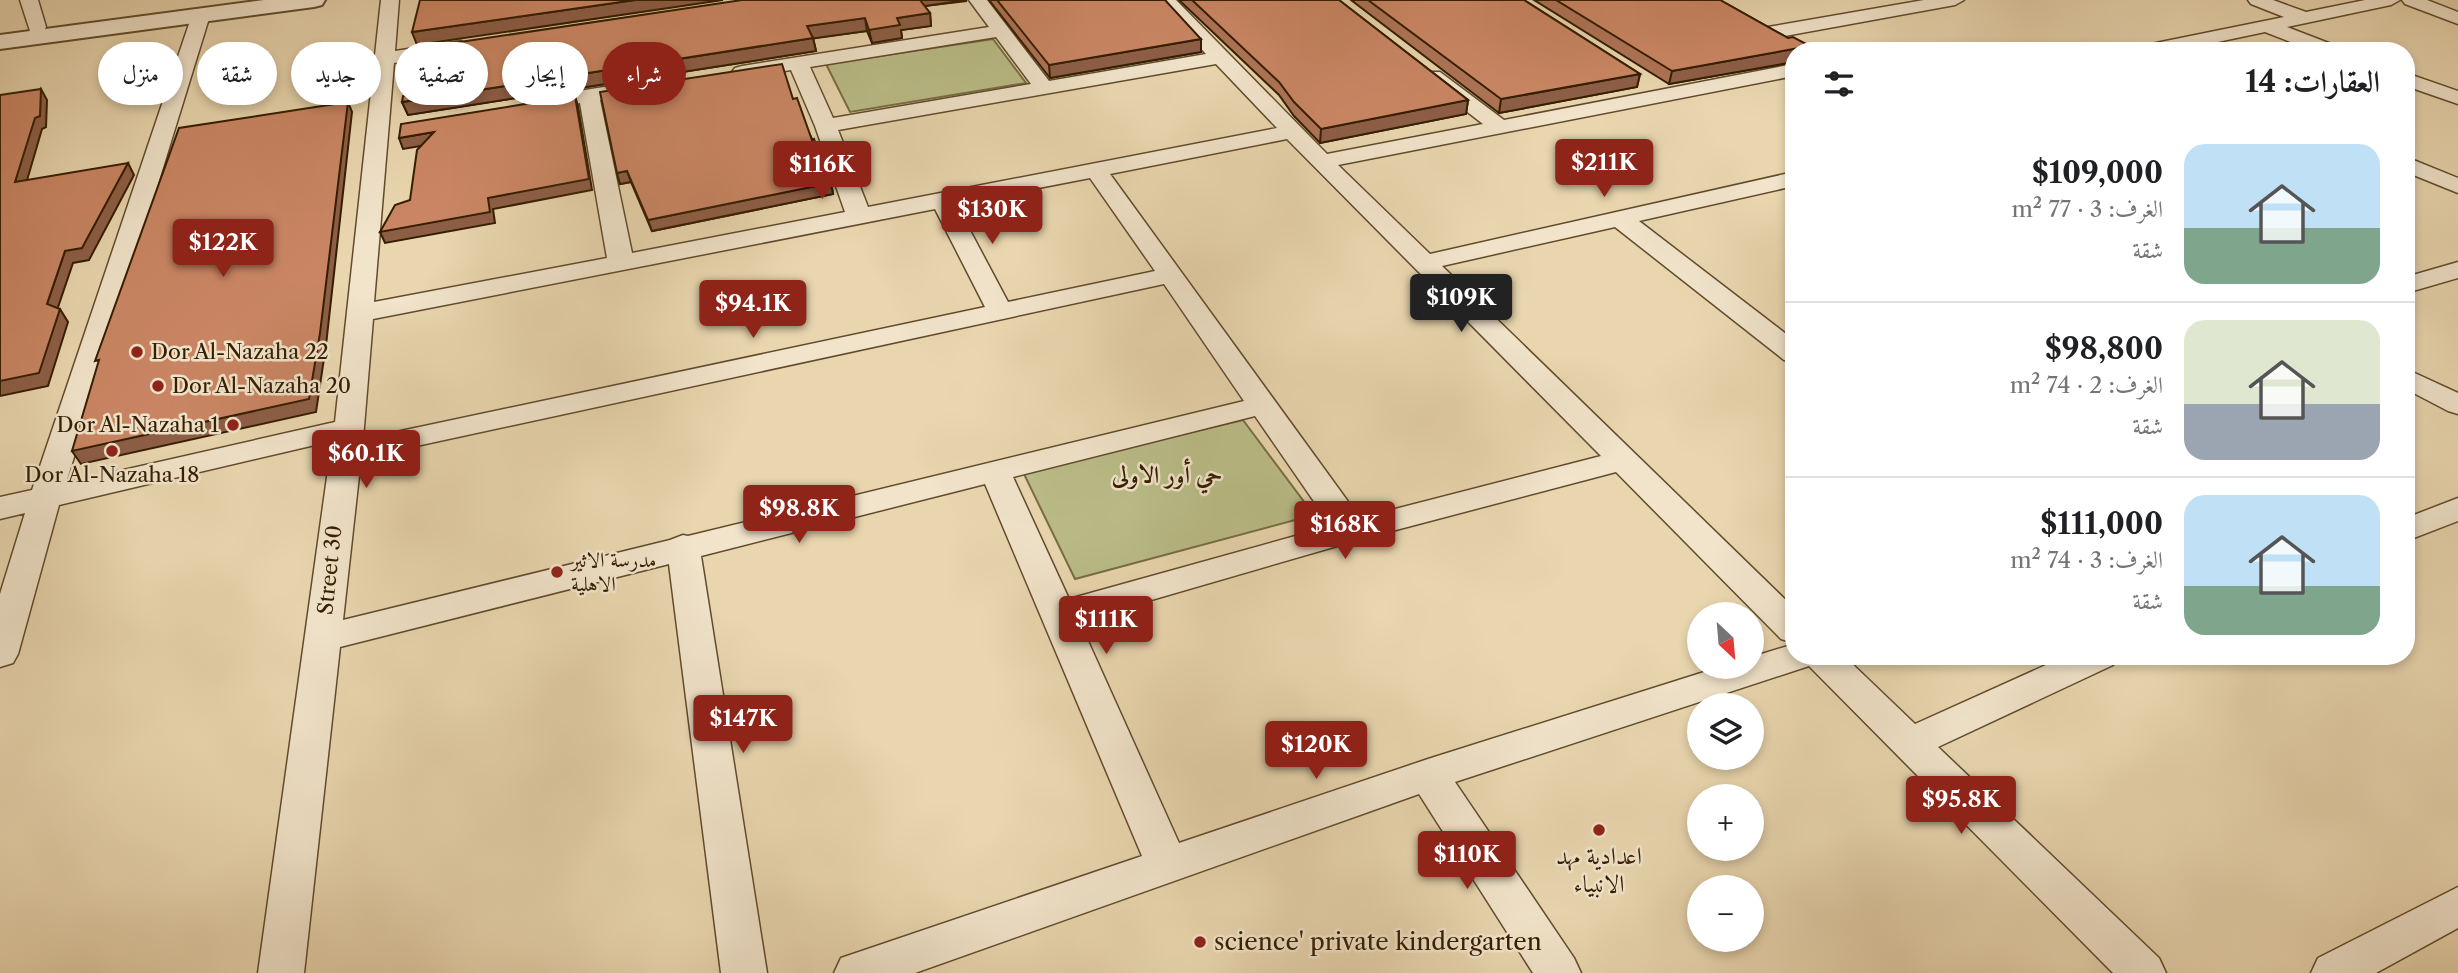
<!DOCTYPE html>
<html lang="ar">
<head>
<meta charset="utf-8">
<style>
  body { margin:0; font-family:"Libre Caslon Text",Amiri,serif; background:#f6f6f6; color:#202124; direction:rtl; height:100vh; display:flex; flex-direction:column; font-size:26px; white-space:nowrap }
  * { box-sizing:border-box; margin:0 }
  p { font-size:23px; color:#757577 }
  .icon { flex:none; width:38px; height:38px; fill:none; stroke:currentColor; stroke-width:2; stroke-linecap:round; stroke-linejoin:round }
  .map { position:relative; flex:1; overflow:hidden; direction:ltr }
  .details { position:absolute; left:1785px; top:42px; width:630px; height:623px; display:flex; flex-direction:column; background:#fff; border-radius:28px; box-shadow:0 4px 10px #0003; direction:rtl }
  .details>* { flex:none }
  .hud { position:absolute; left:21px; top:42px; width:665px; height:63px; direction:rtl; display:flex; gap:14px }
  .needle { width:46px; rotate:154deg }
  .buttons { position:absolute; left:1687px; top:602px; display:grid; gap:14px }
  .buttons a { display:grid; place-items:center; width:77px; height:77px; border-radius:50%; background:#fff; box-shadow:0 4px 10px #0003; font-size:35px }
  .price { position:absolute; translate:-50% -60px; padding:0 16px; border-radius:7px; background:#8f2418; color:#fff; font-size:23px; line-height:46px; filter:drop-shadow(0 2px 4px #0008) }
  .price::after { content:''; position:absolute; left:50%; top:42px; width:21px; height:16px; margin-left:-10px; background:inherit; clip-path:polygon(0 0,100% 0,50% 100%) }
  .price.on { background:#222; color:#fff }
  ul { padding:0; list-style:none }
  li { display:flex; align-items:center; gap:21px; height:175px; padding:0 35px }
  li+li { border-top:2px solid #e0e0e0 }
  li span { display:grid; place-items:center; flex:none; width:196px; height:140px; border-radius:21px; color:#555 }
  li>.icon { margin-inline-start:auto }
  span .icon { width:84px; height:84px; fill:#fffc; stroke-width:1 }
  li b { font-size:30px }
  h2 { display:flex; justify-content:space-between; align-items:center; height:84px; padding:0 35px; font-size:30px }
  .pill { padding:0 24px; border-radius:32px; background:#fff; box-shadow:0 4px 10px #0003; font-size:24px; line-height:63px }
  .pill.on { background:#8f2418; color:#fff }
  .map>svg:first-child { display:block }
  .green { fill:#babd88; stroke:#776d44; stroke-width:2 }
  .lines { fill:none; stroke-linecap:round; stroke-linejoin:round }
  .minor-casing { stroke:#614b2c; stroke-width:3 }
  .tertiary-casing { stroke:#614b2c; stroke-width:4 }
  .minor { fill:#f1e4cb; fill-rule:evenodd }
  .tertiary { fill:#f1e4cb; fill-rule:evenodd }
  .wall { fill:#ae7356; stroke:#341d00; stroke-width:2 }
  .shaded-wall { fill:#8d5e46; stroke:#341d00; stroke-width:2 }
  .building { fill:#ca8664; stroke:#341d00; stroke-width:2 }
  .poi-dot { fill:#8f2418; stroke:#f1e4cb; stroke-width:2.5 }
  .labels { text-anchor:middle; stroke-width:5; stroke-linejoin:round; paint-order:stroke }
  .poi-label { font-size:21px; fill:#341d00; stroke:#f1e4cb; text-anchor:start }
  .street-label { font-size:21px; fill:#341d00; stroke:#f1e4cb }
  .quarter-label { font-size:24px; font-weight:bold; fill:#341d00; stroke:#f1e4cb }
  .near-poi-label { font-size:24px; fill:#341d00; stroke:#f1e4cb }
</style>
</head>
<body>
<div class="map">
<svg width="2458" height="973" viewBox="0 0 2458 973">
  <rect width="100%" height="100%" fill="#e9d6af"/>
  <filter id="stains"><feTurbulence type="fractalNoise" baseFrequency=".00286" numOctaves="4"/><feColorMatrix values="0 0 0 0 .2 0 0 0 0 .09 0 0 0 0 .02 0 0 0 .5 -.17"/></filter>
  <radialGradient id="worn" r=".72"><stop offset=".6" stop-color="#630" stop-opacity="0"/><stop offset="1" stop-color="#630" stop-opacity=".3"/></radialGradient>
  <g class="green">
    <path d="M993 39 1026 83 850 112 826 64Z"/>
    <path d="M1243 420 1314 515 1075 579 1023 472Z"/>
  </g>
  <g class="lines">
    <defs>
      <g id="minor">
        <path d="M20 0H38L46 27 44 31H30Z"/>
        <path d="M381 0H399L395 51 461 41 471 47 461 53 394 63 374 302 607 258 580 103 534 110 527 108 524 104 527 100 534 98 642 81 649 83 652 87 649 91 600 100 632 253 845 212 815 126 791 70 742 78 735 76 732 72 735 68 742 66 989 27 969 0H987L1049 81 1206 54 1157 0H1176L1327 154 1483 124 1426 80 1423 76 1426 72H1440L1504 120 1794 64V76L1338 165 1430 254 1794 172V186L1639 221 1794 340V362L1784 360 1615 227 1442 266 1794 608V643L1781 639 1616 472 1358 540 1079 621 1179 843 1428 759 1720 667H1752V657L1794 644V656H1844L1915 724 2066 656H2118L2113 665 1938 747 2159 958 2166 973H2113L1809 666 1455 782 1574 958 1581 973H1533L1419 794 915 973H834L841 958 1142 856 985 484 701 556 767 973H721L669 564 340 647 304 973H258L332 441 59 505 18 654 13 663 0 667V594L25 513 0 519V497L32 490 192 15 201 9 210 15 66 483 335 422ZM996 37 1031 84 833 118 810 67ZM1216 64 1277 128 868 207 838 130ZM1287 139 1601 456 1360 518 1110 174ZM1090 178 1155 271 1008 302 956 204ZM935 209 985 307 363 439 373 319ZM1164 284 1244 401 688 536 683 535 670 540 343 620 361 458ZM1255 416 1331 526 1069 599 1013 477Z"/>
        <path d="M1924 0H1964L1955 5 1768 39 1759 33 1768 27Z"/>
        <path d="M2248 0H2273L2306 12 2365 0H2400L2391 5 2287 27 2339 47 2342 51H2314L2265 32 2175 51H2136L2146 45 2284 17 2251 4Z"/>
        <path d="M2402 0H2427L2458 12V24L2405 4Z"/>
        <path d="M2406 73 2458 91V104L2406 86Z"/>
        <path d="M2406 157 2458 178V193L2406 172Z"/>
        <path d="M2458 262V278L2406 293V277Z"/>
        <path d="M2406 369 2458 393V414L2448 411 2406 389Z"/>
        <path d="M2458 498V521L2406 541V518Z"/>
        <path d="M2458 887V928L2376 973H2311L2318 958Z"/>
      </g>
      <path id="tertiary" d="M264 0H325L322 5 314 7 0 49V35Z"/>
    </defs>
    <use href="#minor" class="minor-casing"/>
    <use href="#tertiary" class="tertiary-casing"/>
    <use href="#minor" class="minor"/>
    <use href="#tertiary" class="tertiary"/>
  </g>
  <g class="wall">
    <path d="M742 0 967 1 924 6 930 13 931 26 901 30 902 38 872 43 867 31 813 38 816 51 408 115 402 102 409 95Z"/>
    <path d="M989 0H1165L1201 52 1050 78Z"/>
    <path d="M1179 0H1339L1468 100 1466 114 1320 143 1294 116 1279 95Z"/>
    <path d="M1351 0H1524L1640 74 1637 87 1499 113Z"/>
    <path d="M1534 0H1720L1788 38 1810 46 1809 51H1794V62L1669 84Z"/>
    <path d="M793 99 819 154 831 183 833 194 652 231 631 182 620 184 617 173Z"/>
  </g>
  <g class="shaded-wall">
    <path d="M635 0H723L417 45 412 32Z"/>
    <path d="M917 0H967L918 7Z"/>
    <path d="M930 13 931 26 901 30 902 38 872 43 869 30 897 18Z"/>
    <path d="M865 18 867 31 809 39 807 26Z"/>
    <path d="M813 38 816 51 408 115 402 102Z"/>
    <path d="M1201 39V52L1050 78 1049 65Z"/>
    <path d="M1810 46 1809 51H1794V62L1669 84 1672 71Z"/>
    <path d="M1640 74 1637 87 1499 113 1501 99Z"/>
    <path d="M41 89 47 100 46 127 42 129 23 194 15 182Z"/>
    <path d="M575 96 578 106 592 190 493 209 495 223 385 243 380 232Z"/>
    <path d="M1468 100 1466 114 1320 143 1321 129Z"/>
    <path d="M348 102 352 112 326 345 316 412 81 464 72 451Z"/>
    <path d="M434 132 439 143 403 149 399 138Z"/>
    <path d="M128 163 134 175 89 260 73 263 55 316 47 304 65 251Z"/>
    <path d="M627 171 631 182 620 184 617 173Z"/>
    <path d="M831 183 833 194 652 231 648 220Z"/>
    <path d="M60 309 68 322 48 386 0 396V381Z"/>
  </g>
  <g class="building">
    <path d="M420 0H635L412 32Z"/>
    <path d="M742 0H920L930 13 897 18 900 25 869 30 865 18 807 26 813 38 402 102 403 96 409 95 420 48Z"/>
    <path d="M997 0H1165L1201 39 1049 65Z"/>
    <path d="M1192 0H1339L1468 100 1321 129 1294 102 1279 82Z"/>
    <path d="M1368 0H1524L1640 74 1501 99Z"/>
    <path d="M1556 0H1720L1788 38 1793 37 1810 46 1672 71Z"/>
    <path d="M782 64 793 99 797 98 812 140 814 139 819 154H822L831 183 648 220 627 171 617 173 600 92Z"/>
    <path d="M41 89 40 116 35 118 15 182 128 163 82 248 65 251 47 304 60 309 39 373 0 381V95Z"/>
    <path d="M575 96 589 179 488 198 490 212 380 232 395 205 410 200 417 150 434 132 399 138 401 124Z"/>
    <path d="M348 102 320 333 309 399 72 451 99 360 95 361 179 128Z"/>
  </g>
  <g class="poi-dot">
    <circle cx="137" cy="352" r="7"/>
    <circle cx="158" cy="386" r="7"/>
    <circle cx="233" cy="425" r="7"/>
    <circle cx="112" cy="451" r="7"/>
    <circle cx="557" cy="572" r="7"/>
    <circle cx="1599" cy="830" r="7"/>
    <circle cx="1200" cy="942" r="7"/>
  </g>
  <g class="labels">
    <g class="poi-label">
      <text x="151" y="359">Dor Al-Nazaha 22</text>
      <text x="172" y="393">Dor Al-Nazaha 20</text>
      <text x="219" y="432" text-anchor="end">Dor Al-Nazaha 1</text>
      <text x="112" y="482" text-anchor="middle">Dor Al-Nazaha 18</text>
      <text x="571" y="567">مدرسة الاثير<tspan x="571" dy="24">الاهلية</tspan></text>
    </g>
    <g class="street-label">
      <text transform="translate(330 570) rotate(-84)" y="7">Street 30</text>
    </g>
    <g class="quarter-label">
      <text x="1167" y="483">حي أور الاولى</text>
    </g>
    <g class="near-poi-label">
      <text x="1599" y="864">اعدادية مهد<tspan x="1599" dy="28">الانبياء</tspan></text>
      <text x="1214" y="950" text-anchor="start">science' private kindergarten</text>
    </g>
  </g>
  <rect width="100%" height="100%" filter="url(#stains)"/>
  <rect width="100%" height="100%" fill="url(#worn)"/>
</svg>
<div class="buttons">
<a><svg class="needle" viewBox="-14 -14 28 28"><path d="M0-13l5 13h-10z" fill="#e53935"/><path d="M0 13l5-13h-10z" fill="#757577"/></svg></a>
<a><svg class="icon" aria-label="layers" viewBox="0 0 24 24"><path d="M12 4l9 5-9 5-9-5zM3 14l9 5 9-5"/></svg></a>
<a>+</a>
<a>−</a>
</div>
<b class="price" style="left:1604px;top:199px">$211K</b>
<b class="price" style="left:822px;top:201px">$116K</b>
<b class="price" style="left:992px;top:246px">$130K</b>
<b class="price" style="left:223px;top:279px">$122K</b>
<b class="price on" style="left:1461px;top:334px">$109K</b>
<b class="price" style="left:753px;top:340px">$94.1K</b>
<b class="price" style="left:366px;top:490px">$60.1K</b>
<b class="price" style="left:799px;top:545px">$98.8K</b>
<b class="price" style="left:1345px;top:561px">$168K</b>
<b class="price" style="left:1106px;top:656px">$111K</b>
<b class="price" style="left:743px;top:755px">$147K</b>
<b class="price" style="left:1316px;top:781px">$120K</b>
<b class="price" style="left:1961px;top:836px">$95.8K</b>
<b class="price" style="left:1467px;top:891px">$110K</b>
<div class="hud">
<a class="pill on">شراء</a>
<a class="pill">إيجار</a>
<a class="pill">تصفية</a>
<a class="pill">جديد</a>
<a class="pill">شقة</a>
<a class="pill">منزل</a>
</div>
<section class="details">
<h2>العقارات: 14<svg class="icon" aria-label="filters" viewBox="0 0 24 24"><path d="M4 7h16M4 17h16"/><circle cx="9" cy="7" r="2"/><circle cx="15" cy="17" r="2"/></svg></h2>
<ul>
<li><span style="background:linear-gradient(#bfe0f5 60%,#7fa58c 0)"><svg class="icon" aria-label="home" viewBox="0 0 24 24"><path d="M3 11l9-7 9 7M6 9v11h12V9"/></svg></span><div><b>$109,000</b><p>الغرف: 3 · 77 m²</p><p>شقة</p></div></li>
<li><span style="background:linear-gradient(#dfe7d0 60%,#9aa5b1 0)"><svg class="icon" aria-label="home" viewBox="0 0 24 24"><path d="M3 11l9-7 9 7M6 9v11h12V9"/></svg></span><div><b>$98,800</b><p>الغرف: 2 · 74 m²</p><p>شقة</p></div></li>
<li><span style="background:linear-gradient(#bfe0f5 65%,#7fa58c 0)"><svg class="icon" aria-label="home" viewBox="0 0 24 24"><path d="M3 11l9-7 9 7M6 9v11h12V9"/></svg></span><div><b>$111,000</b><p>الغرف: 3 · 74 m²</p><p>شقة</p></div></li>
</ul>
</section>
</div>
</body>
</html>
